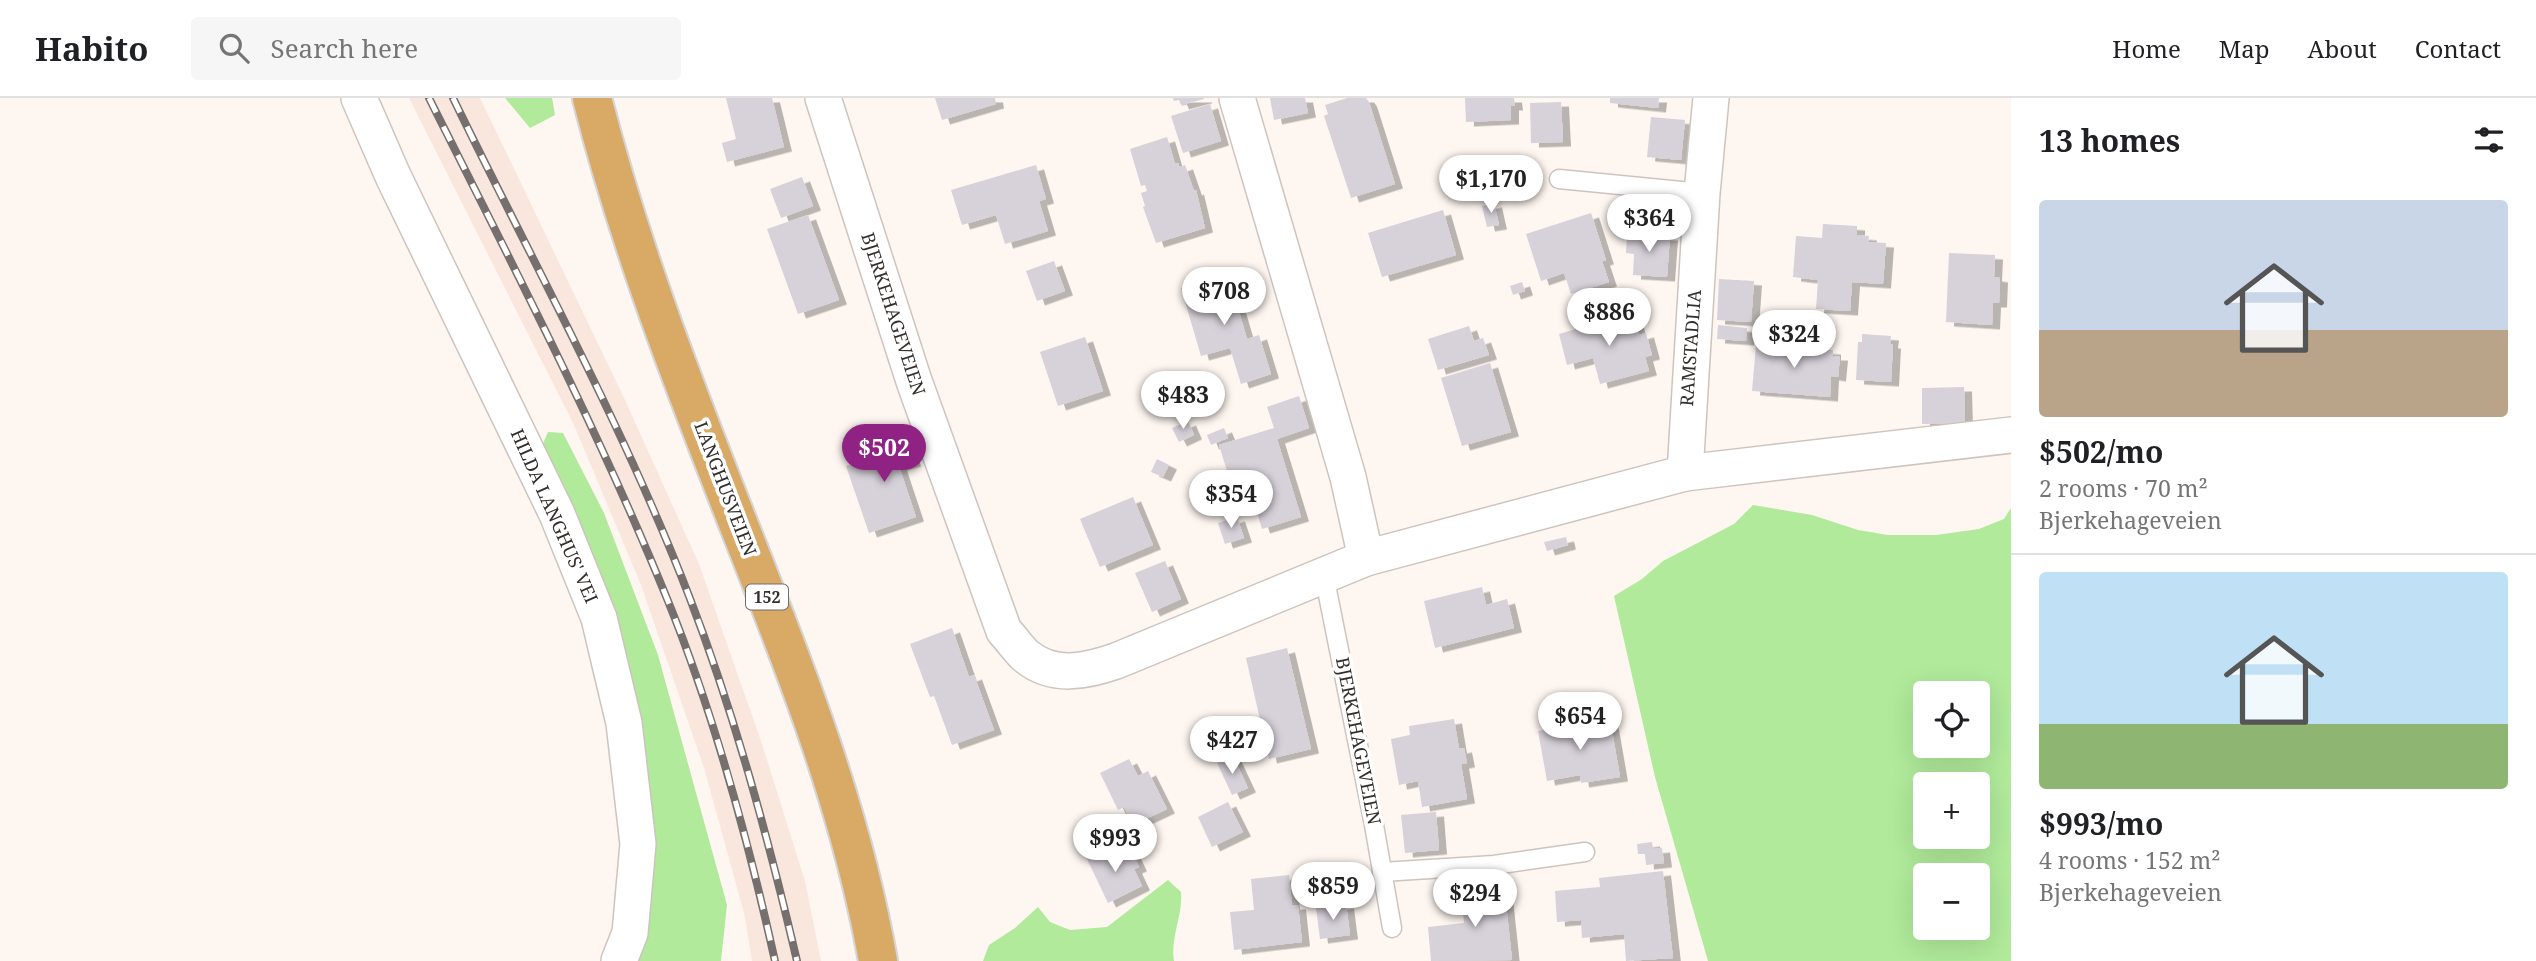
<!DOCTYPE html>
<html lang="en">
<head>
<meta charset="utf-8">
<style>
  body { margin:0; font-family:"Noto Serif",serif; background:#f6f6f6; color:#202124; height:100vh; display:flex; flex-direction:column; font-size:26px; white-space:nowrap }
  * { box-sizing:border-box; margin:0 }
  p { font-size:23px; color:#757577 }
  .icon { flex:none; width:38px; height:38px; fill:none; stroke:currentColor; stroke-width:2; stroke-linecap:round; stroke-linejoin:round }
  .map { position:relative; flex:1; overflow:hidden }
  .drawer { display:flex; flex-direction:column; background:#fff; width:525px }
  .drawer>* { flex:none }
  .tools { position:absolute; left:1913px; top:583px; display:grid; gap:14px }
  .tools a { display:grid; place-items:center; width:77px; height:77px; border-radius:7px; background:#fff; box-shadow:0 7px 28px #0002; font-size:35px }
  .price { position:absolute; translate:-50% -60px; padding:0 16px; border-radius:24px; background:#fff; color:#222; font-size:23px; line-height:46px; filter:drop-shadow(0 2px 4px #0008) }
  .price::after { content:''; position:absolute; left:50%; top:42px; width:21px; height:16px; margin-left:-10px; background:inherit; clip-path:polygon(0 0,100% 0,50% 100%) }
  .price.active { background:#902283; color:#fff }
  ul { padding:0; list-style:none }
  li { display:grid; align-content:center; gap:14px; height:371px; padding:0 28px }
  li+li { border-top:2px solid #e0e0e0 }
  li span { display:grid; place-items:center; height:217px; border-radius:7px; color:#555 }
  li>.icon { margin-inline-start:auto }
  span .icon { width:126px; height:126px; fill:#fffc; stroke-width:1 }
  li b { font-size:30px }
  h2 { display:flex; justify-content:space-between; align-items:center; height:84px; padding:0 28px; font-size:30px }
  header { display:flex; align-items:center; gap:42px; box-sizing:border-box; height:98px; padding:0 35px; background:#fff; border-bottom:2px solid #e0e0e0 }
  header strong { font-size:33px }
  nav { display:flex; gap:38px; margin-inline-start:auto; font-size:24px }
  .search { width:490px; height:63px; background:#f6f6f6; display:flex; align-items:center; gap:18px; box-sizing:border-box; padding:0 24px; border-radius:7px; color:#757577; font-size:26px }
  main { display:flex; flex:1; min-height:0 }
  .map>svg:first-child { display:block }
  .built { fill:#f9e7de }
  .green { fill:#b0ea9a; fill-rule:evenodd }
  .building { fill:#d7d1d9; filter:url(#shadow) }
  .lines { fill:none; stroke-linecap:round; stroke-linejoin:round }
  .service-casing { stroke:#cec4bf; stroke-width:21 }
  .minor-casing { stroke:#cec4bf; stroke-width:38 }
  .primary-casing { stroke:#d6d5d5; stroke-width:42 }
  .service { stroke:#fff; stroke-width:18 }
  .minor { stroke:#fff; stroke-width:35 }
  .primary { stroke:#d9aa66; stroke-width:38 }
  .rail-casing { stroke:#75706d; stroke-width:8 }
  .rail { stroke:#fff; stroke-width:5; stroke-dasharray:16; stroke-linecap:butt }
  .labels { text-anchor:middle; stroke-width:7; stroke-linejoin:round; paint-order:stroke }
  .shield { fill:#fff; stroke:#706d6c; stroke-width:2 }
  .shield-label { font-size:16px; font-weight:bold; fill:#332f2d }
  .street-label { font-size:18px; fill:#332f2d; stroke:#fff }
</style>
</head>
<body>
<header>
<strong>Habito</strong>
<div class="search"><svg class="icon" aria-label="search" viewBox="0 0 24 24"><circle cx="10" cy="10" r="6"/><path d="M15 15l6 6"/></svg>Search here</div>
<nav><a>Home</a><a>Map</a><a>About</a><a>Contact</a></nav>
</header>
<main>
<div class="map">
<svg width="2011" height="863" viewBox="0 0 2011 863">
  <defs>
    <filter id="shadow"><feDropShadow dx="8" dy="4.5" stdDeviation="0" flood-color="#0004"/></filter>
  </defs>
  <rect width="100%" height="100%" fill="#fef6f1"/>
  <path class="built" d="M409 0H480L625 302 699 466 762 646 805 783 821 863H752L744 815 704 670 641 487 574 327Z"/>
  <g class="green">
    <path d="M505 0H552L555 17 530 30Z"/>
    <path d="M548 334 563 335 604 415 658 557 727 807 721 863H634L645 841 656 742 644 651 541 350Z"/>
    <path d="M1753 407 1812 417 1858 432 1888 437H1936L1979 431 2004 421 2011 410V863H1708L1655 679 1614 498 1642 481 1663 463 1734 426ZM1978 595V648H1925V595ZM1978 686V738H1925V686ZM1978 777V830H1925V777Z"/>
    <path d="M1168 782 1181 794C1183 817 1170 840 1174 863H983L989 847 1015 830 1038 809 1050 824 1070 832 1107 829Z"/>
  </g>
  <g class="building">
    <path d="M726 0H772L784 49 727 64 722 45 736 41Z"/>
    <path d="M935 0H995L996 6 942 22Z"/>
    <path d="M1173 0H1204V1L1181 7 1179 2 1174 3Z"/>
    <path d="M1270 0H1305L1308 15 1274 22Z"/>
    <path d="M1347 0H1366L1369 4 1395 86 1351 100 1324 18 1328 16 1325 7Z"/>
    <path d="M1465 0H1514L1515 8H1511V22L1466 24Z"/>
    <path d="M1610 0H1659L1658 10 1610 5Z"/>
    <path d="M1561 4 1563 44 1531 45 1530 5Z"/>
    <path d="M1210 6 1221 43 1183 55 1171 18Z"/>
    <path d="M1651 19 1685 22 1681 62 1647 59Z"/>
    <path d="M1167 39 1175 66 1178 65 1179 69 1185 67 1194 93 1196 92 1205 130 1156 145 1143 109 1145 108 1141 95 1147 93 1145 87 1141 88 1130 51Z"/>
    <path d="M1497 61V72H1493V87H1477L1476 73 1485 72 1484 62Z"/>
    <path d="M1036 67 1046 101 1039 103 1048 133 1005 146 996 117 962 127 951 92Z"/>
    <path d="M802 79 813 108 781 120 770 91Z"/>
    <path d="M1494 105 1499 127 1487 129 1482 108Z"/>
    <path d="M1443 112 1456 157 1382 179 1368 135Z"/>
    <path d="M1591 115 1606 162 1602 163 1609 184 1571 196 1564 175 1541 183 1526 136Z"/>
    <path d="M808 117 839 202 798 216 767 131Z"/>
    <path d="M1823 126 1857 128V137L1869 138 1868 144 1886 145 1883 186 1852 184 1850 213 1816 211 1818 182 1793 179 1796 138 1822 140Z"/>
    <path d="M1636 136 1670 138 1667 179 1633 177 1634 156 1626 155 1627 137 1636 138Z"/>
    <path d="M1949 155 1995 157 1994 179 2000 180 1999 205H1993L1992 227 1946 224Z"/>
    <path d="M1054 163 1065 193 1037 203 1026 173Z"/>
    <path d="M1228 176 1247 241 1259 237 1271 276 1241 286 1230 250 1201 258 1181 190Z"/>
    <path d="M1719 181 1754 183 1751 224 1717 222Z"/>
    <path d="M1522 184 1525 193 1513 197 1510 188Z"/>
    <path d="M1633 214 1639 237 1646 235 1652 257 1645 259 1649 273 1600 286 1593 260 1567 267 1559 236Z"/>
    <path d="M1718 227 1747 230 1746 243 1717 241Z"/>
    <path d="M1469 228 1474 243 1483 240 1489 257 1438 272 1428 241Z"/>
    <path d="M1862 236 1891 238 1890 246H1893L1891 284 1856 282 1858 244H1862Z"/>
    <path d="M1085 239 1103 293 1058 308 1040 254Z"/>
    <path d="M1769 240 1789 242V250L1833 252V258H1840L1838 279 1831 278 1830 299 1752 293 1756 247 1769 248Z"/>
    <path d="M1490 265 1511 334 1462 348 1441 280Z"/>
    <path d="M1964 289 1965 325 1922 326V290Z"/>
    <path d="M1299 298 1309 330 1277 341 1301 419 1262 431 1247 381 1231 386 1219 347 1274 330 1267 309Z"/>
    <path d="M1188 323 1194 337 1179 344 1172 330Z"/>
    <path d="M901 329 913 364 899 368 916 419 869 435 846 368 887 354 881 336Z"/>
    <path d="M1224 330 1228 340 1211 347 1207 337Z"/>
    <path d="M1157 361 1169 367 1163 379 1151 374Z"/>
    <path d="M1133 399 1153 447 1100 469 1080 421Z"/>
    <path d="M1237 419 1244 440 1225 446 1218 425Z"/>
    <path d="M1566 439 1568 447 1547 453 1544 444Z"/>
    <path d="M1165 463 1181 501 1152 514 1135 475Z"/>
    <path d="M1482 489 1486 507 1507 501 1514 530 1435 550 1424 503Z"/>
    <path d="M952 530 969 579 974 577 994 632 952 647 934 598 930 599 910 546Z"/>
    <path d="M1287 550 1311 651 1269 661 1246 560Z"/>
    <path d="M1454 621 1459 651 1464 650 1467 665 1461 666 1467 701 1422 709 1418 683 1399 687 1391 641 1410 637 1409 628Z"/>
    <path d="M1610 621 1620 679 1581 685 1580 677 1547 683 1538 633Z"/>
    <path d="M1233 658 1248 690 1232 697 1217 665Z"/>
    <path d="M1129 661 1138 678 1148 673 1167 711 1133 727 1124 709 1118 712 1100 675Z"/>
    <path d="M1228 704 1243 734 1212 749 1198 719Z"/>
    <path d="M1436 714 1439 752 1405 755 1401 717Z"/>
    <path d="M1652 744 1653 751 1662 750 1664 765 1646 767 1645 756H1638L1637 746Z"/>
    <path d="M1102 751 1108 763 1131 752 1139 769 1134 771 1142 788 1108 805 1086 759Z"/>
    <path d="M1663 773 1673 860 1626 863 1624 836 1582 840 1581 822 1557 824 1555 793 1600 789 1599 780Z"/>
    <path d="M1289 777 1292 807H1298L1302 844 1234 852 1230 814 1254 812 1251 781Z"/>
    <path d="M1504 787 1512 862 1431 863 1428 829 1464 825 1461 792Z"/>
    <path d="M1346 806 1350 837 1320 841 1316 810Z"/>
  </g>
  <g class="lines">
    <defs>
      <g id="service">
        <path d="M1559 81 1702 95"/>
        <path d="M1324 477 1374 727 1392 830"/>
        <path d="M1382 774 1494 767 1585 754"/>
      </g>
      <g id="minor">
        <path d="M359 0 393 78 557 416 599 520 624 625 638 746 630 835 619 863"/>
        <path d="M823 0 914 283 1004 533C1012 541 1018 551 1026 558 1053 581 1087 573 1116 563L1366 460 1348 379 1237 0"/>
        <path d="M1711 0 1702 95 1685 375 2011 337"/>
        <path d="M1366 460 1685 375"/>
      </g>
      <path id="primary" d="M592 0C629 146 683 285 738 425 795 569 851 710 878 863"/>
    </defs>
    <use href="#service" class="service-casing"/>
    <use href="#minor" class="minor-casing"/>
    <use href="#primary" class="primary-casing"/>
    <use href="#service" class="service"/>
    <use href="#minor" class="minor"/>
    <use href="#primary" class="primary"/>
    <defs>
      <g id="rail">
        <path d="M429 0C512 166 598 331 668 503 715 619 748 741 775 863"/>
        <path d="M453 0C533 165 623 327 689 498 735 617 768 739 797 863"/>
      </g>
    </defs>
    <use href="#rail" class="rail-casing"/>
    <use href="#rail" class="rail"/>
  </g>
  <g class="labels">
    <rect class="shield" x="746" y="486.5" width="42" height="25" rx="5"/>
    <g class="shield-label">
      <text x="767" y="505">152</text>
    </g>
    <g class="street-label">
      <text transform="translate(893 216) rotate(72)" y="6">BJERKEHAGEVEIEN</text>
      <text transform="translate(1691 250) rotate(-86)" y="6">RAMSTADLIA</text>
      <text transform="translate(725 391) rotate(69)" y="6">LANGHUSVEIEN</text>
      <text transform="translate(554 418) rotate(66)" y="6">HILDA LANGHUS' VEI</text>
      <text transform="translate(1358 643) rotate(79)" y="6">BJERKEHAGEVEIEN</text>
    </g>
  </g>
</svg>
<div class="tools">
<a><svg class="icon" aria-label="locate" viewBox="0 0 24 24"><circle cx="12" cy="12" r="6"/><path d="M12 2v4M12 18v4M2 12h4M18 12h4"/></svg></a>
<a>+</a>
<a>−</a>
</div>
<b class="price" style="left:1491px;top:117px">$1,170</b>
<b class="price" style="left:1649px;top:156px">$364</b>
<b class="price" style="left:1224px;top:229px">$708</b>
<b class="price" style="left:1609px;top:250px">$886</b>
<b class="price" style="left:1794px;top:272px">$324</b>
<b class="price" style="left:1183px;top:333px">$483</b>
<b class="price active" style="left:884px;top:386px">$502</b>
<b class="price" style="left:1231px;top:432px">$354</b>
<b class="price" style="left:1580px;top:654px">$654</b>
<b class="price" style="left:1232px;top:678px">$427</b>
<b class="price" style="left:1115px;top:776px">$993</b>
<b class="price" style="left:1333px;top:824px">$859</b>
<b class="price" style="left:1475px;top:831px">$294</b>
</div>
<section class="drawer">
<h2>13 homes<svg class="icon" aria-label="filters" viewBox="0 0 24 24"><path d="M4 7h16M4 17h16"/><circle cx="9" cy="7" r="2"/><circle cx="15" cy="17" r="2"/></svg></h2>
<ul>
<li><span style="background:linear-gradient(#c9d6e8 60%,#b9a48a 0)"><svg class="icon" aria-label="home" viewBox="0 0 24 24"><path d="M3 11l9-7 9 7M6 9v11h12V9"/></svg></span><div><b>$502/mo</b><p>2 rooms · 70 m²</p><p>Bjerkehageveien</p></div></li>
<li><span style="background:linear-gradient(#bfe0f5 70%,#8fb573 0)"><svg class="icon" aria-label="home" viewBox="0 0 24 24"><path d="M3 11l9-7 9 7M6 9v11h12V9"/></svg></span><div><b>$993/mo</b><p>4 rooms · 152 m²</p><p>Bjerkehageveien</p></div></li>
</ul>
</section>
</main>
</body>
</html>
